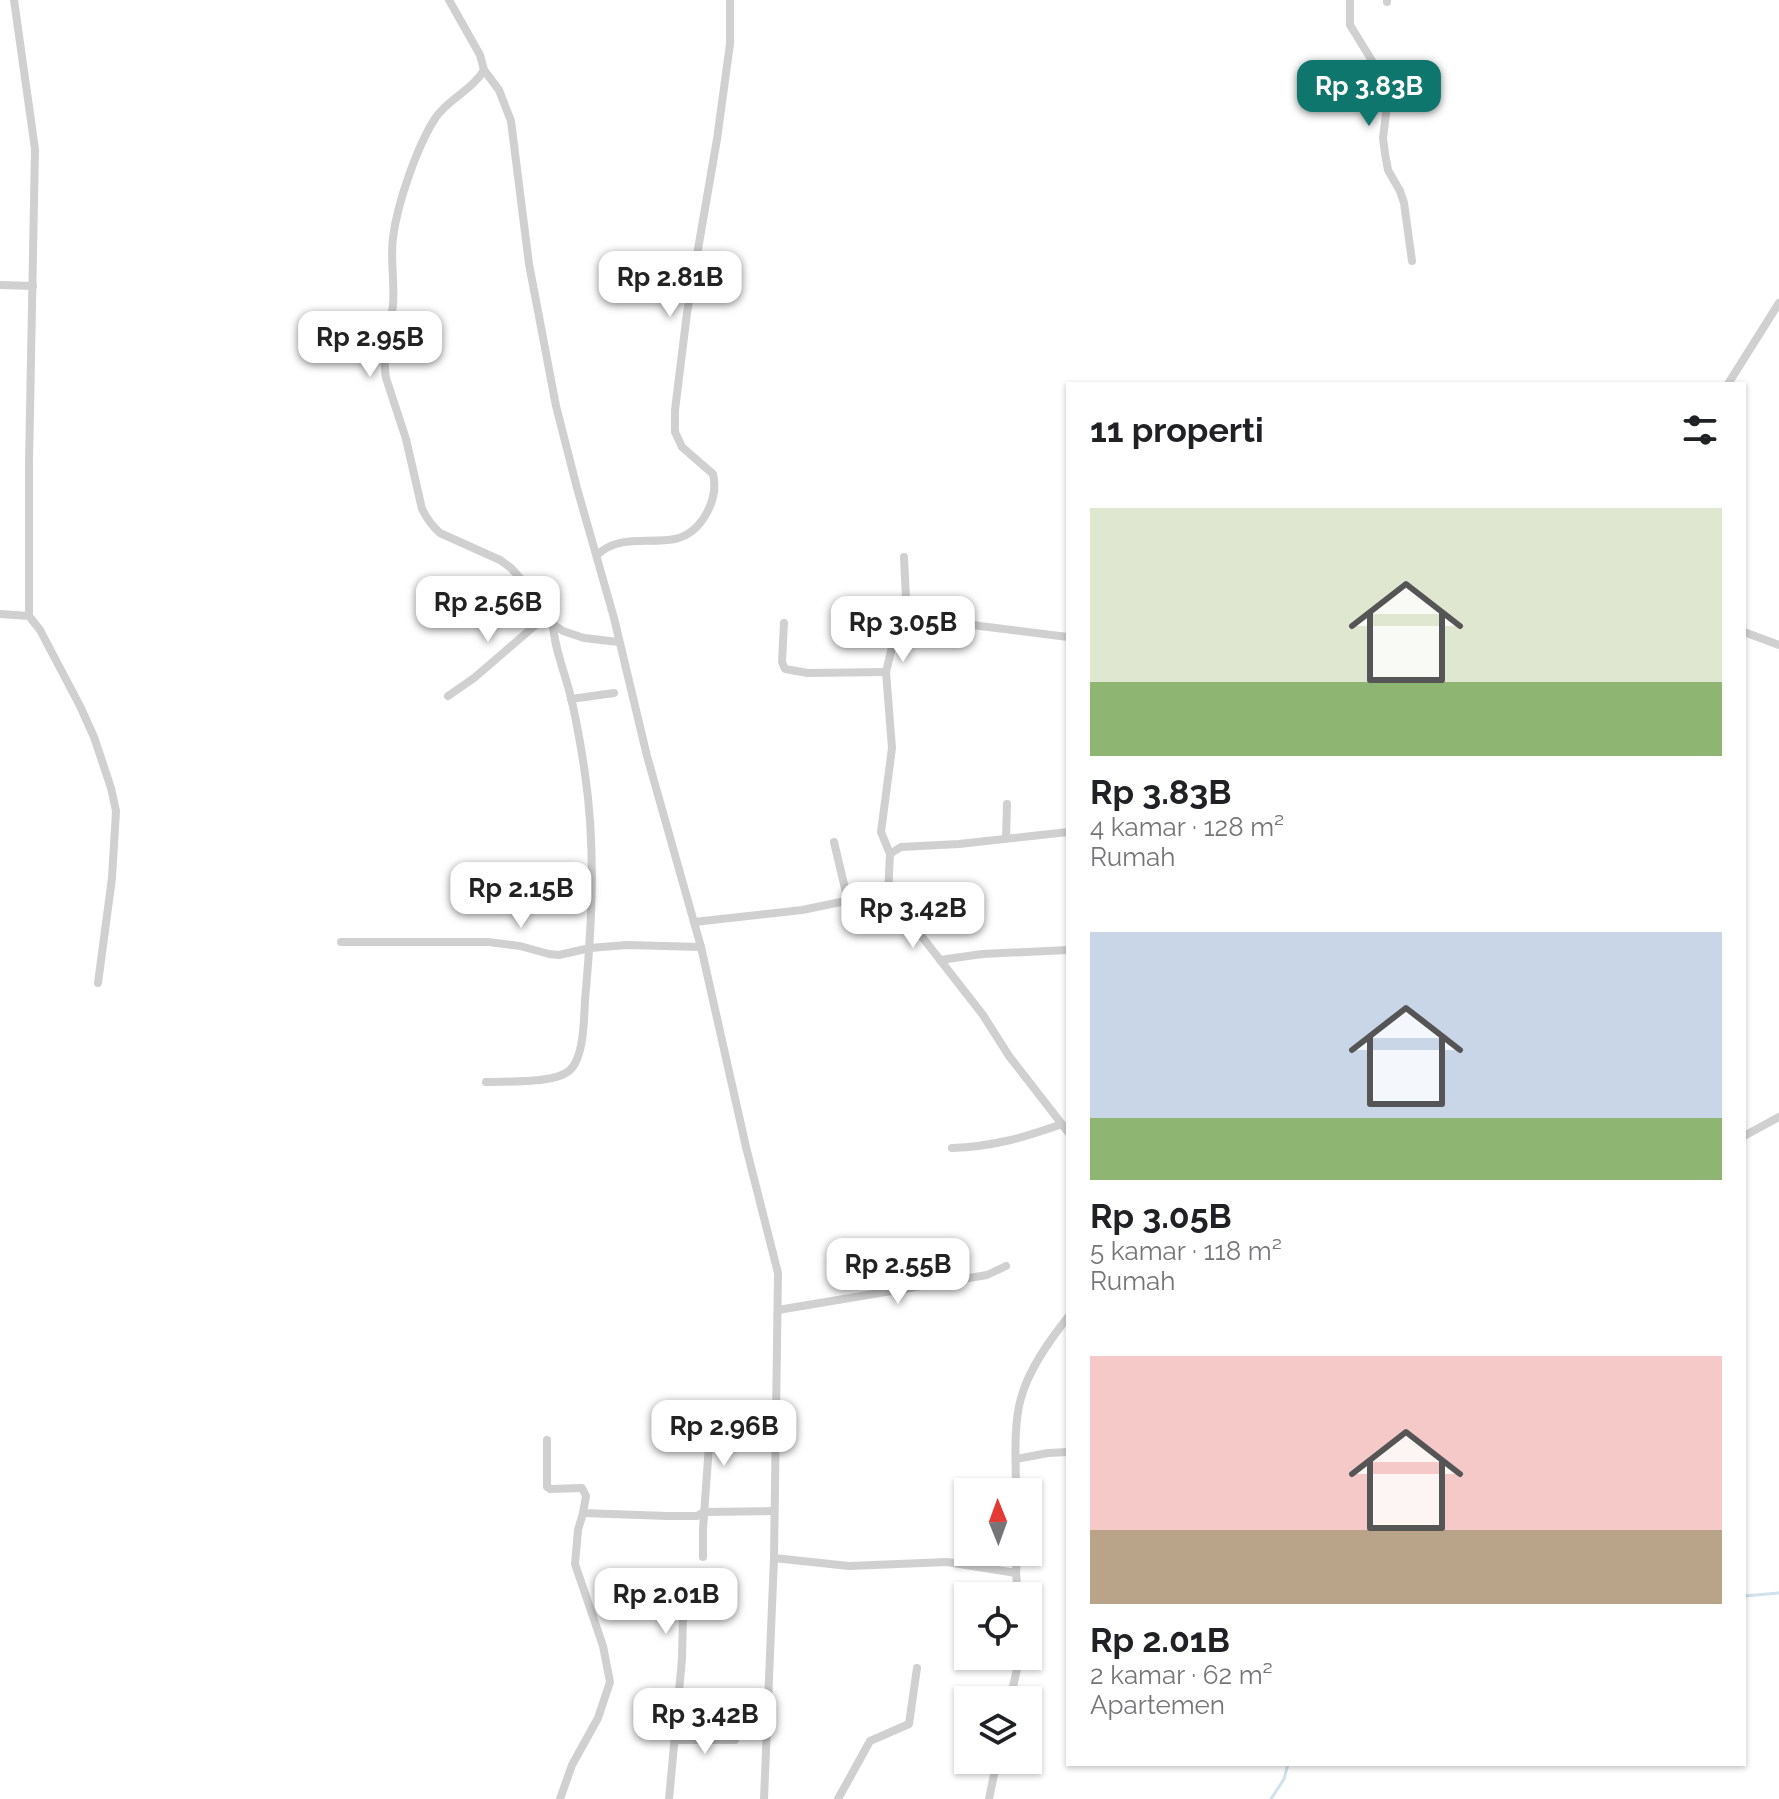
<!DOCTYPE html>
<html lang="id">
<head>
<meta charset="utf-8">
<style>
  body { margin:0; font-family:Raleway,sans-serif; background:#f6f6f6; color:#202124; height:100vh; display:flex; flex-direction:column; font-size:30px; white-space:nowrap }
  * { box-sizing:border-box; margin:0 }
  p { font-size:26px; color:#757577 }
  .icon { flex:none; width:44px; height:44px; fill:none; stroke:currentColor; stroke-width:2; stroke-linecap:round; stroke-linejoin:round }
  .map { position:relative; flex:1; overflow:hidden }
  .drawer { position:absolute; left:1066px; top:382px; width:680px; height:1384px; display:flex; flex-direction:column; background:#fff; border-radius:0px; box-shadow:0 2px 6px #0004 }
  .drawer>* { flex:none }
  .needle { width:52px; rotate:359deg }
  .controls { position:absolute; left:954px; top:1478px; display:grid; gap:16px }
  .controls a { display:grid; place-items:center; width:88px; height:88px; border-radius:0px; background:#fff; box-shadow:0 2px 6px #0004; font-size:40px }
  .price { position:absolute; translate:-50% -68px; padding:0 18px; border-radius:16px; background:#fff; color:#222; font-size:26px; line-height:52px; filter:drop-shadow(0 2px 4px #0008) }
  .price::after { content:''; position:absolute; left:50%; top:48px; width:24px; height:18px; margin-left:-12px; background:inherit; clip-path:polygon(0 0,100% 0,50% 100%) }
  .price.on { background:#0f766e; color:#fff }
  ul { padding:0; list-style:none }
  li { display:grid; align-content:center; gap:16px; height:424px; padding:0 24px }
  li span { display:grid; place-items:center; height:248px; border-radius:0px; color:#555 }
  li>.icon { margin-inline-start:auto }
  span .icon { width:144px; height:144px; fill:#fffc; stroke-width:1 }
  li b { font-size:34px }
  h2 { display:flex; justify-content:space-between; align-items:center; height:96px; padding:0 24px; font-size:34px }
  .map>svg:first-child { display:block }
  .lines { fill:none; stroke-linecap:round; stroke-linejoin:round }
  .stream { stroke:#cfe2ee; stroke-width:3 }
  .street { stroke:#d0d0d0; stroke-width:8 }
</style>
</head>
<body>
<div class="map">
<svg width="1779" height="1799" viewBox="0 0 1779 1799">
  <rect width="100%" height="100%" fill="#fff"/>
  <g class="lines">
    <g class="stream">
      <path d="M1744 1596 1779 1593"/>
      <path d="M1271 1799 1284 1779 1288 1764"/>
    </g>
    <g class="street">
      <path d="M14 0 35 149 29 463V616L40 630 80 706 94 737 111 788 116 811 112 878 98 983"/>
      <path d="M449 0 480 55 484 70C473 89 449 99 436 117 417 146 397 204 393 238 390 260 395 283 393 305 390 330 382 354 386 378L406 439 422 509C427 519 432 526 440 533L500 560 511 568 530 589 548 621 563 631 584 638 619 642"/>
      <path d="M1350 0V25L1387 85 1388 98 1383 138 1385 154 1388 170 1400 191 1404 203 1412 261"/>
      <path d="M1387 0V2"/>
      <path d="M484 70 499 90 511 121 529 264 556 406 577 488 614 618 647 756 701 947 746 1147 778 1273 774 1558 764 1799"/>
      <path d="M0 285 33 286"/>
      <path d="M1728 384 1779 303"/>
      <path d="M597 555C619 534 648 544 675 539 702 533 719 499 713 474L682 447 675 432V410L687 313 717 139 730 44V0"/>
      <path d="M904 557 907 620"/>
      <path d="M0 614 29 616"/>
      <path d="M784 623 782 662 785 669 808 673 886 672"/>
      <path d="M1744 632 1779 645"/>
      <path d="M448 696 474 678 546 616"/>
      <path d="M571 699 614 693"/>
      <path d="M1006 838 1007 804"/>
      <path d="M834 842 848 901"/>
      <path d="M890 854 881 832 892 748 886 672 893 643 904 622 911 617H926L980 626 1068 637"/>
      <path d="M888 895 890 854 901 847 959 844 1068 832"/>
      <path d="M694 922 802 910 875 895H888L891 897 983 1015 1009 1056 1068 1132"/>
      <path d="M341 942H488L520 946 549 954 559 955 590 948 627 945 701 947"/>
      <path d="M940 960 982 954 1068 950"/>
      <path d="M486 1082C507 1081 555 1084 570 1070 584 1057 584 1019 585 1000 592 924 596 849 585 774 581 746 576 717 569 690 563 668 554 646 553 624"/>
      <path d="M1744 1136 1779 1117"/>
      <path d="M952 1148C991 1147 1026 1137 1062 1124"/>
      <path d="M778 1310 987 1275 1006 1266"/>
      <path d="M689 1426 707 1425 710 1431 703 1529V1557"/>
      <path d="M547 1440V1487L550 1489 582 1488 586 1496 583 1513 667 1516H697L704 1512 774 1511"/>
      <path d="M1016 1459 1048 1453 1068 1452"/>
      <path d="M1016 1492C1016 1463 1013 1426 1021 1398 1029 1369 1049 1341 1068 1317"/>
      <path d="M774 1558 849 1566 947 1562 1016 1573 1017 1552"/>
      <path d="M1016 1573 1018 1596"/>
      <path d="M1010 1700 1020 1656"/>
      <path d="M675 1740H735"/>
      <path d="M560 1799 572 1765 598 1718 610 1682 603 1646 575 1564 578 1530 583 1513"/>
      <path d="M669 1799 682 1659 683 1614"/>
      <path d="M838 1799 870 1741 909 1724 917 1668"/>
      <path d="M989 1799 997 1760"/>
    </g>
  </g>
</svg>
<div class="controls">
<a><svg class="needle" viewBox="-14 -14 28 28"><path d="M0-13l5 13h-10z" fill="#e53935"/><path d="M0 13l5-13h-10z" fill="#757577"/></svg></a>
<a><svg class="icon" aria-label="locate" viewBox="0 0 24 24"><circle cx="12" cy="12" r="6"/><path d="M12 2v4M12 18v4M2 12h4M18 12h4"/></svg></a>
<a><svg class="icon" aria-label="layers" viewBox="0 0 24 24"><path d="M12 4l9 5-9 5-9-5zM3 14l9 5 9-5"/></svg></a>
</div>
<b class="price on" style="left:1369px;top:128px">Rp 3.83B</b>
<b class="price" style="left:670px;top:319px">Rp 2.81B</b>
<b class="price" style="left:370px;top:379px">Rp 2.95B</b>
<b class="price" style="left:488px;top:644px">Rp 2.56B</b>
<b class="price" style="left:903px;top:664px">Rp 3.05B</b>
<b class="price" style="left:521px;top:930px">Rp 2.15B</b>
<b class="price" style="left:913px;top:950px">Rp 3.42B</b>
<b class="price" style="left:898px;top:1306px">Rp 2.55B</b>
<b class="price" style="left:724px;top:1468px">Rp 2.96B</b>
<b class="price" style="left:666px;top:1636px">Rp 2.01B</b>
<b class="price" style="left:705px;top:1756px">Rp 3.42B</b>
<section class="drawer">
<h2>11 properti<svg class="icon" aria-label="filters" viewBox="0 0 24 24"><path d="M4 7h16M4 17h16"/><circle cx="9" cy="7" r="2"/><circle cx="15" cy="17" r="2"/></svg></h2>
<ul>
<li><span style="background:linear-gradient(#dfe7d0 70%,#8fb573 0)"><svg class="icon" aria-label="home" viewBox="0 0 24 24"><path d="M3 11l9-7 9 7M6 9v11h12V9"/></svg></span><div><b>Rp 3.83B</b><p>4 kamar · 128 m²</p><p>Rumah</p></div></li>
<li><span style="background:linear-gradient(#c9d6e8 75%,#8fb573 0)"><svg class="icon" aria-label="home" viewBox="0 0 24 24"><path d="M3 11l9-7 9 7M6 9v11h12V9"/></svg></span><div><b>Rp 3.05B</b><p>5 kamar · 118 m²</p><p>Rumah</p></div></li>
<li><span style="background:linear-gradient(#f6c9c9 70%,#b9a48a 0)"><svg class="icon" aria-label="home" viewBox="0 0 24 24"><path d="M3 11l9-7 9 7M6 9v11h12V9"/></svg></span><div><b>Rp 2.01B</b><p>2 kamar · 62 m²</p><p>Apartemen</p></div></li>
</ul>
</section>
</div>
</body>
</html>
